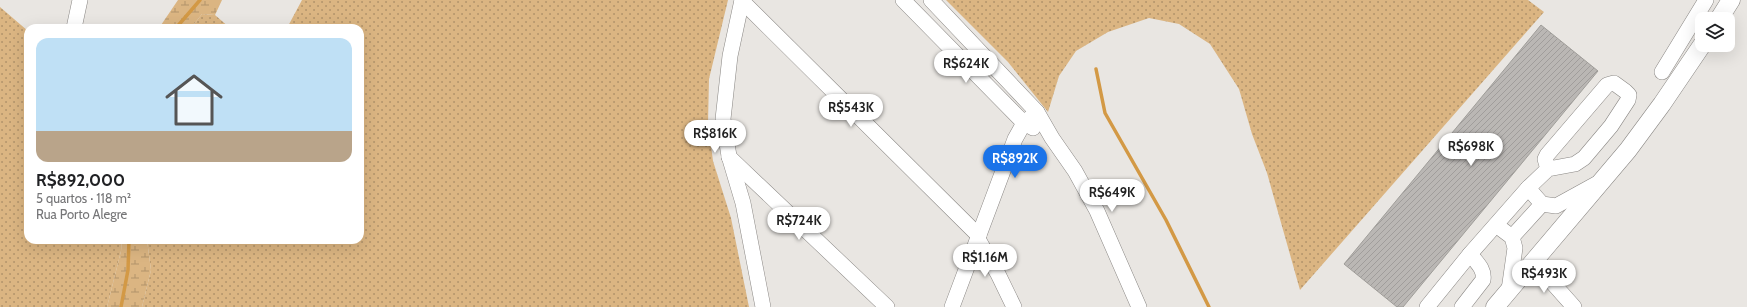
<!DOCTYPE html>
<html lang="pt">
<head>
<meta charset="utf-8">
<style>
  body { margin:0; font-family:Cabin,sans-serif; background:#f6f6f6; color:#202124; height:100vh; display:flex; flex-direction:column; font-size:15px; white-space:nowrap }
  * { box-sizing:border-box; margin:0 }
  p { font-size:13px; color:#757577 }
  .icon { flex:none; width:22px; height:22px; fill:none; stroke:currentColor; stroke-width:2; stroke-linecap:round; stroke-linejoin:round }
  .map { position:relative; flex:1; overflow:hidden }
  .side { position:absolute; left:24px; top:24px; width:340px; height:220px; display:flex; flex-direction:column; background:#fff; border-radius:12px; box-shadow:0 4px 16px #0002 }
  .side>* { flex:none }
  .controls { position:absolute; left:1695px; top:12px; display:grid; gap:8px }
  .controls a { display:grid; place-items:center; width:40px; height:40px; border-radius:8px; background:#fff; box-shadow:0 4px 16px #0002; font-size:20px }
  .price { position:absolute; translate:-50% -34px; padding:0 9px; border-radius:14px; background:#fff; color:#222; font-size:13px; line-height:26px; filter:drop-shadow(0 1px 2px #0008) }
  .price::after { content:''; position:absolute; left:50%; top:24px; width:12px; height:9px; margin-left:-6px; background:inherit; clip-path:polygon(0 0,100% 0,50% 100%) }
  .price.selected { background:#1a73e8; color:#fff }
  ul { padding:0; list-style:none }
  li { display:grid; align-content:center; gap:8px; height:212px; padding:0 12px }
  li span { display:grid; place-items:center; height:124px; border-radius:12px; color:#555 }
  li>.icon { margin-inline-start:auto }
  span .icon { width:72px; height:72px; fill:#fffc; stroke-width:1 }
  li b { font-size:17px }
  .map>svg:first-child { display:block }
  .green { fill:url(#green-dots) }
  .wetland { fill:url(#wetland-marsh) }
  .lines { fill:none; stroke-linecap:round; stroke-linejoin:round }
  .stream { stroke:#d39945; stroke-width:3.5 }
  .building { fill:url(#building-hatch); stroke:#9f9d99 }
  .minor-casing { stroke:#8a8784; stroke-width:16 }
  .major-casing { stroke:#8a8784; stroke-width:19 }
  .minor { stroke:#fff; stroke-width:15 }
  .major { stroke:#fff; stroke-width:18 }
</style>
</head>
<body>
<div class="map">
<svg width="1747" height="307" viewBox="0 0 1747 307">
  <defs>
    <pattern id="green-dots" width="8" height="8" patternUnits="userSpaceOnUse"><rect width="8" height="8" fill="#dbb582"/><path d="M2 2h.1M6 6h.1" fill="none" stroke="#b2936a" stroke-width="1.8" stroke-linecap="round"/></pattern>
    <pattern id="wetland-marsh" width="20" height="14" patternUnits="userSpaceOnUse"><rect width="20" height="14" fill="#dbb582"/><path d="M1 5h8M5 5V1M11 12h8M15 12V8" fill="none" stroke="#b2936a"/></pattern>
    <pattern id="building-hatch" width="6" height="6" patternUnits="userSpaceOnUse"><rect width="6" height="6" fill="#bab7b4"/><path d="M-1 1l2-2M0 6l6-6M5 7l2-2" fill="none" stroke="#a09d9b"/></pattern>
  </defs>
  <rect width="100%" height="100%" fill="#e9e6e2"/>
  <g class="green">
    <path d="M302 0H728L709 79 708 123 713 161 731 218 749 307H142L151 270 147 240H360V28H287Z"/>
    <path d="M946 0H1528L1544 12 1300 290 1267 173 1252 134 1239 89 1210 44 1179 24 1149 18 1108 32 1076 51 1059 76 1048 112 1008 62Z"/>
    <path d="M0 7 28 31V240H122L121 251 107 307H0Z"/>
    <path d="M202 14 215 15 230 28H191Z"/>
  </g>
  <g class="wetland">
    <path d="M178 0H222L215 15 202 14 191 28H159Z"/>
    <path d="M122 240H147L151 270 142 307H107L121 251Z"/>
  </g>
  <g class="lines">
    <g class="stream">
      <path d="M176 28 200 0"/>
      <path d="M1096 69 1105 113 1166 220 1209 307"/>
      <path d="M121 307 128 270 129 240"/>
    </g>
  </g>
  <path class="building" d="M1541 25 1598 71 1403 307H1397L1344 264Z"/>
  <g class="lines">
    <defs>
      <g id="minor">
        <path d="M742 0 730 56 723 119 729 156 743 203 763 307"/>
        <path d="M903 0 1024 123 1033 128"/>
        <path d="M931 0 1037 112 1052 138 1075 171 1097 211 1139 307"/>
        <path d="M742 1 979 236"/>
        <path d="M74 28 80 0"/>
        <path d="M1662 72 1706 0"/>
        <path d="M729 157 887 307"/>
        <path d="M1528 188 1542 204 1556 206 1596 184"/>
        <path d="M1496 225 1512 237 1515 248 1509 290"/>
        <path d="M1512 237 1542 204"/>
        <path d="M978 239 998 274 1014 307"/>
        <path d="M1534 262 1574 307"/>
        <path d="M952 307 1015 139 1024 123 1037 112"/>
        <path d="M1427 307 1470 254 1528 188 1548 169 1575 164 1584 158 1611 126 1628 100 1629 95 1625 91 1614 83 1607 85 1547 155 1545 159 1548 169"/>
        <path d="M1462 307 1483 280C1485 269 1476 262 1470 254"/>
      </g>
      <g id="major">
        <path d="M1719 19 1731 0"/>
        <path d="M1495 307 1628 150 1662 104 1702 45"/>
      </g>
    </defs>
    <use href="#minor" class="minor-casing"/>
    <use href="#major" class="major-casing"/>
    <use href="#minor" class="minor"/>
    <use href="#major" class="major"/>
  </g>
</svg>
<div class="controls">
<a><svg class="icon" aria-label="layers" viewBox="0 0 24 24"><path d="M12 4l9 5-9 5-9-5zM3 14l9 5 9-5"/></svg></a>
</div>
<b class="price" style="left:966px;top:84px">R$624K</b>
<b class="price" style="left:851px;top:128px">R$543K</b>
<b class="price" style="left:715px;top:154px">R$816K</b>
<b class="price" style="left:1471px;top:167px">R$698K</b>
<b class="price selected" style="left:1015px;top:179px">R$892K</b>
<b class="price" style="left:1112px;top:213px">R$649K</b>
<b class="price" style="left:799px;top:241px">R$724K</b>
<b class="price" style="left:985px;top:278px">R$1.16M</b>
<b class="price" style="left:1544px;top:294px">R$493K</b>
<section class="side">
<ul>
<li><span style="background:linear-gradient(#bfe0f5 75%,#b9a48a 0)"><svg class="icon" aria-label="home" viewBox="0 0 24 24"><path d="M3 11l9-7 9 7M6 9v11h12V9"/></svg></span><div><b>R$892,000</b><p>5 quartos · 118 m²</p><p>Rua Porto Alegre</p></div></li>
</ul>
</section>
</div>
</body>
</html>
